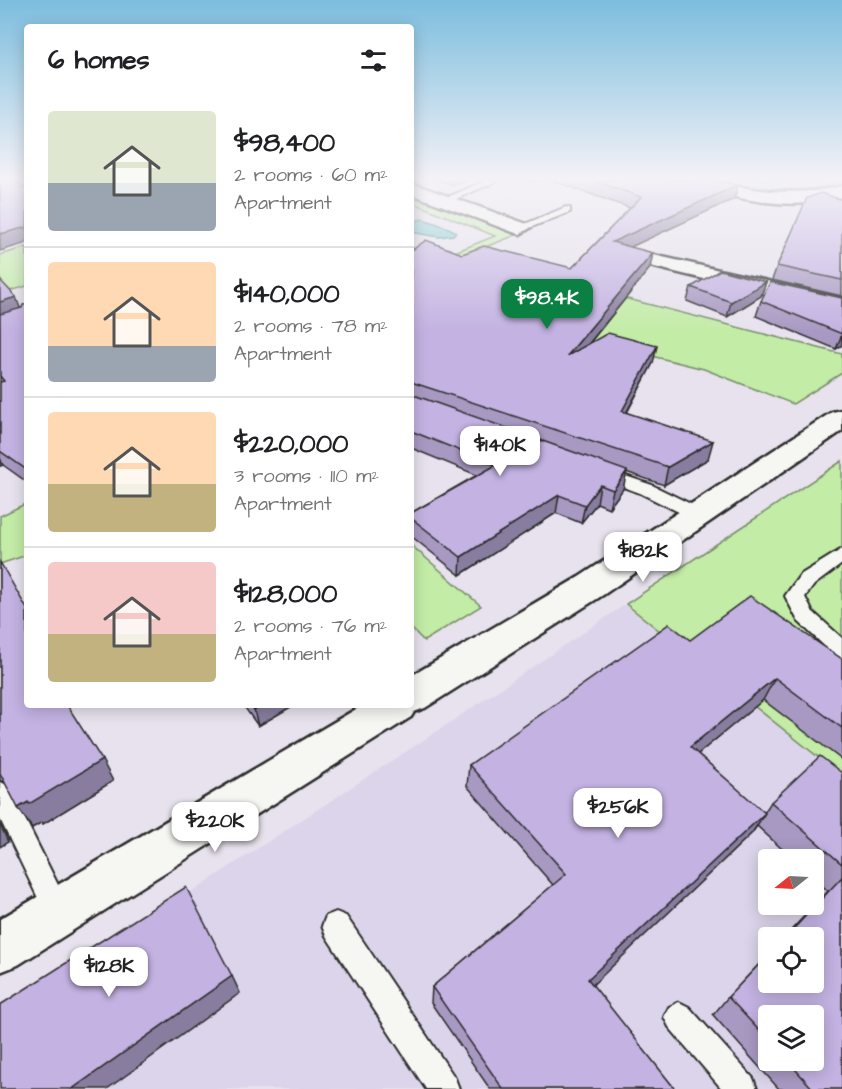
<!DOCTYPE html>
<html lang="en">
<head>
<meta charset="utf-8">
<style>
  body { margin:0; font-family:"Architects Daughter",sans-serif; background:#f2f2f2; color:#202124; height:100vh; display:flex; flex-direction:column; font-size:22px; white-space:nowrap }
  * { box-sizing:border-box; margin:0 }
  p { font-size:20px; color:#757577 }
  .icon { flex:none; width:33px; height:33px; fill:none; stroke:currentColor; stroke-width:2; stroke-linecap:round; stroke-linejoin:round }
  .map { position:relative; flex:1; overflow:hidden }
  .drawer { position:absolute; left:24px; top:24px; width:390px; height:684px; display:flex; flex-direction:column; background:#fff; border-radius:6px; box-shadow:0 3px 15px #0003 }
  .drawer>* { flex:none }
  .needle { width:39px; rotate:252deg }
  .fabs { position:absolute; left:758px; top:849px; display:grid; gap:12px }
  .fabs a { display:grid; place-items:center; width:66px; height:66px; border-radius:6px; background:#fff; box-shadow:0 3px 15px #0003; font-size:30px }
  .price { position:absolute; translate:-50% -51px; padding:0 14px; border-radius:12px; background:#fff; color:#222; font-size:20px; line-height:39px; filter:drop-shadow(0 2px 3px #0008) }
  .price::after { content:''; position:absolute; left:50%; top:36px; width:18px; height:14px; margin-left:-9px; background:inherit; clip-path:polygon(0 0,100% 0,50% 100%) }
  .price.active { background:#0b8043; color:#fff }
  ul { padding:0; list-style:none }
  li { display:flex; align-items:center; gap:18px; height:150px; padding:0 24px }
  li+li { border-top:2px solid #e0e0e0 }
  li span { display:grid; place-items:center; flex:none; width:168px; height:120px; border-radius:6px; color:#555 }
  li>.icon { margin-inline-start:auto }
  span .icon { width:72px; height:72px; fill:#fffc; stroke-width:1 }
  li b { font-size:26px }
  h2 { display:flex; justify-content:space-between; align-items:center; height:72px; padding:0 24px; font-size:26px }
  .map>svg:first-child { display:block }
  .built { fill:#dcd4ea; fill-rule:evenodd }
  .green { fill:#c3eca7; stroke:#778c69; stroke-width:1.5 }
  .water { fill:#7acbd0; stroke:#5a8b8e; stroke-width:1.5 }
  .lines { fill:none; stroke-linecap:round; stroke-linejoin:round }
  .service-casing { stroke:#2b2b2b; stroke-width:4 }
  .minor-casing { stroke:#2b2b2b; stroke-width:5 }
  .tertiary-casing { stroke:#2b2b2b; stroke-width:5 }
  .service { fill:#f6f6f2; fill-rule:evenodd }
  .minor { fill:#f6f6f2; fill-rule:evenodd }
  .tertiary { fill:#f6f6f2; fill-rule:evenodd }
  .wall { fill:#a899c2; stroke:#2b2b2b; stroke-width:1.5; fill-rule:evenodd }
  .shaded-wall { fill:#887d9e; stroke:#2b2b2b; stroke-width:1.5 }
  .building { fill:#c3b2e2; stroke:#2b2b2b; stroke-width:1.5 }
</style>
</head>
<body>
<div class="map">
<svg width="842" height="1089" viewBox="0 0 842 1089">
  <rect width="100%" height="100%" fill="#e7e2ed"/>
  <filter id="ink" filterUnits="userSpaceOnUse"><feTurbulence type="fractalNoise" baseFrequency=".0167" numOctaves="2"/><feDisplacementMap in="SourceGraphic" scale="12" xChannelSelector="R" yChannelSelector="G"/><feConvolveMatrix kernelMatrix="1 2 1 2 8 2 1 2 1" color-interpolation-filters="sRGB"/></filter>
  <g filter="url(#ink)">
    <path class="built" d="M626 604 842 776V1089H0V1017L433 734ZM768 860H813V904H768ZM768 938H813V982H768ZM768 1016H813V1060H768Z"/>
    <g class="green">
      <path d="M712 180H842C799 200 756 188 712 180Z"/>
      <path d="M411 194 516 235 411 276V247L435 260 495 236 411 202Z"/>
      <path d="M27 247V286L7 292 0 285V255Z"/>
      <path d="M589 289 842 354V373L793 404 704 369 551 331Z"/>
      <path d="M842 461V776L626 604Z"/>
      <path d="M27 503V555L0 564V516Z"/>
      <path d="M411 545 481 606 424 641 411 628Z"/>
    </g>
    <path class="water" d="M422 219C427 220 453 229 456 232L453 235 439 237 411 232V222Z"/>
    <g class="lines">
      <defs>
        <g id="service">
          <path d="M487 180 495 182 449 202 441 200Z"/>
          <path d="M566 207 570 208V212L524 230 515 228Z"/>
          <path d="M602 468 652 485 705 511 708 515 705 519H693L640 493 596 477 594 473Z"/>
          <path d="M842 549V564L814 585 805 597 812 611 842 638V658L835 656 798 621 785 596 800 575Z"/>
          <path d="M0 782 8 785 67 903 71 912 67 921 58 925 49 921 0 819Z"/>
          <path d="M336 912 346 916 455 1078 459 1089H426L326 936 322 926 326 916Z"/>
          <path d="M679 1002 689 1007 753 1078 757 1089H722L669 1027 664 1017 669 1007Z"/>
        </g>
        <g id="minor">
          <path d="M677 180C699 178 719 183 741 187 776 193 808 194 842 186V197C789 213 732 197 680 184Z"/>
          <path d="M411 183 527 224 530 228 520 234 513 232 411 194Z"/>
          <path d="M636 251 842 298V312L629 261 626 257 629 253Z"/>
        </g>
        <path id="tertiary" d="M842 410V431L603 595 425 708 414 712 411 717 18 965 0 972V919L363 705H411V676L579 577 832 412Z"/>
      </defs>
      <use href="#service" class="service-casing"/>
      <use href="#minor" class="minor-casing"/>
      <use href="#tertiary" class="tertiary-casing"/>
      <use href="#service" class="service"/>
      <use href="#minor" class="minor"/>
      <use href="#tertiary" class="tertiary"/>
    </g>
    <g class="wall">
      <path d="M438 180H469L454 185Z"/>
      <path d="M527 180H543L535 182Z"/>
      <path d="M551 180H713L738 185 734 199 630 247 650 268 588 345 653 363 627 413 708 459 664 485 626 472 623 489 609 508 597 503 581 523 556 513 460 575 411 536V513L477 475 411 448V251L462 254 572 268 630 208Z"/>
      <path d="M842 198V296L772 280 777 266 839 199Z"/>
      <path d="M0 280 20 309 27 304V482L3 465 0 466Z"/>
      <path d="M766 282 761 296 727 317 687 301 691 287Z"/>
      <path d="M842 298V345L836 349 756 316 761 301Z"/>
      <path d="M0 562 27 705 113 781 43 824 42 822 32 828 5 782 0 781Z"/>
      <path d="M690 640 842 659V760L763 700 698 754 764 813 771 802 842 773V1089H779L713 1015 728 997 828 891 813 877V860H794L757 826 752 833 592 985 675 1089H490L431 1003 432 987 553 885 467 786 469 765ZM768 1016 813 1060H768Z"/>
      <path d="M243 705H294L258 726Z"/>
    </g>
    <g class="shaded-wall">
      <path d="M454 180H469L454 185Z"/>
      <path d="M738 185 734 199 609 257 612 242Z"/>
      <path d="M27 227V243L0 251V234Z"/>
      <path d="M653 253 650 268 565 373 567 356Z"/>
      <path d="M766 282 761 296 727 317 731 302Z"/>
      <path d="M16 297 22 313 0 320V302Z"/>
      <path d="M842 334V345L836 349Z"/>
      <path d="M657 346 653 363 618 428 622 411Z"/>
      <path d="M713 441 708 459 664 485 668 467Z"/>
      <path d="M0 458 3 465 0 466Z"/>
      <path d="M627 471 623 489 609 508 613 490Z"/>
      <path d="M600 485 597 503 581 523 585 505Z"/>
      <path d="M559 495 556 513 460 575 461 557Z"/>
      <path d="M775 678 763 700 681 768 690 747Z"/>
      <path d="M263 705H294L258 726 254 710Z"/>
      <path d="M102 760 113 781 43 824 42 822 32 828 18 808Z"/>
      <path d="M765 813 752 833 581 996 588 979Z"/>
      <path d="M0 824 8 842 0 847Z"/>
      <path d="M232 976 240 993 107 1089H72Z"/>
    </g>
    <g class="building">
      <path d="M0 180H13L27 190V227L0 234Z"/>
      <path d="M592 180H713L738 185 612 242 653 253 567 356 608 333 657 346 622 411 713 441 668 467 411 382V251L426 240 462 254 484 246 572 268 641 197Z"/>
      <path d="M821 193 839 199 842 198V280L777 266 807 198Z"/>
      <path d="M720 270 766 282 731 302 691 287Z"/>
      <path d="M0 280 16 297 0 302Z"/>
      <path d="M770 282 842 298V334L761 301Z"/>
      <path d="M27 304V470L0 451V382L4 381 0 376V314L22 308 23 305Z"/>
      <path d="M411 394 627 471 613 490 600 485 585 505 559 495 461 557 411 518V513L496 465 411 431Z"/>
      <path d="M0 562 27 609V705H67L102 760 29 804 28 802 18 808 0 773Z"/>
      <path d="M750 596 842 659V728L775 678 690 747 765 813 588 979 675 1089H503L432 987 566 874 469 765 669 624 690 640Z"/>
      <path d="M250 705H263L254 710Z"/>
      <path d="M820 756 842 773V864L771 802Z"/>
      <path d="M842 877V1089H813L787 1060H813V1016H768V1040L728 997 768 955V982H813V938H785Z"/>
      <path d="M186 887 232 976 72 1089H0V1005Z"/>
    </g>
  </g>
  <linearGradient id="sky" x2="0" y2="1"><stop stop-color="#7cbdde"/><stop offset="0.54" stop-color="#f4f2f7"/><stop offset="1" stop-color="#f4f2f7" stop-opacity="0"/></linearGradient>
  <rect width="842" height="332" fill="url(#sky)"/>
</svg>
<div class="fabs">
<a><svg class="needle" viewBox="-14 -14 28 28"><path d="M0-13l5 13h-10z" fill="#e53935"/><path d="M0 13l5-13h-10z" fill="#757577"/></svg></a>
<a><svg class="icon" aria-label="locate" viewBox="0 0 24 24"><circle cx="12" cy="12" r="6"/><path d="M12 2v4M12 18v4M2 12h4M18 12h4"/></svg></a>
<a><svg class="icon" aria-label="layers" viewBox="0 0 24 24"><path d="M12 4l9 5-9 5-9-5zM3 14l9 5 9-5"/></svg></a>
</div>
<b class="price active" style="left:547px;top:330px">$98.4K</b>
<b class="price" style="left:500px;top:477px">$140K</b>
<b class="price" style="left:643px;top:583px">$182K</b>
<b class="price" style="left:618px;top:839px">$256K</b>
<b class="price" style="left:215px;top:853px">$220K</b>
<b class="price" style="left:109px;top:998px">$128K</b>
<section class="drawer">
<h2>6 homes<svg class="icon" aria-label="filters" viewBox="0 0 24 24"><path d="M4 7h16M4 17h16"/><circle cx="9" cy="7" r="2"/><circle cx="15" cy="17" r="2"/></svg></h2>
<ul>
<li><span style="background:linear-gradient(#dfe7d0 60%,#9aa5b1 0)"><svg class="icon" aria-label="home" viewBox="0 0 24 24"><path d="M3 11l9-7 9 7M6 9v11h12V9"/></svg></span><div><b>$98,400</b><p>2 rooms · 60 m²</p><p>Apartment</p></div></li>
<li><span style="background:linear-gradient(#ffd9b3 70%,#9aa5b1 0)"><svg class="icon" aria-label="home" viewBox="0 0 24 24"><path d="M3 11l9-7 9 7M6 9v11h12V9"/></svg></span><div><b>$140,000</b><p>2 rooms · 78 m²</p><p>Apartment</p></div></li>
<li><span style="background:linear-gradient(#ffd9b3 60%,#c2b280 0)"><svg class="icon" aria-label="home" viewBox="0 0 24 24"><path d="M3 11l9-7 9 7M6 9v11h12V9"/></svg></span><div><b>$220,000</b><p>3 rooms · 110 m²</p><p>Apartment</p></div></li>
<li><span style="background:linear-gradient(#f6c9c9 60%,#c2b280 0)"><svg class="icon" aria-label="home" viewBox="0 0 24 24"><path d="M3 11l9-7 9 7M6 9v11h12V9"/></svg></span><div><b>$128,000</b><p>2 rooms · 76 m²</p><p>Apartment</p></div></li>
</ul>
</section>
</div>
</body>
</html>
